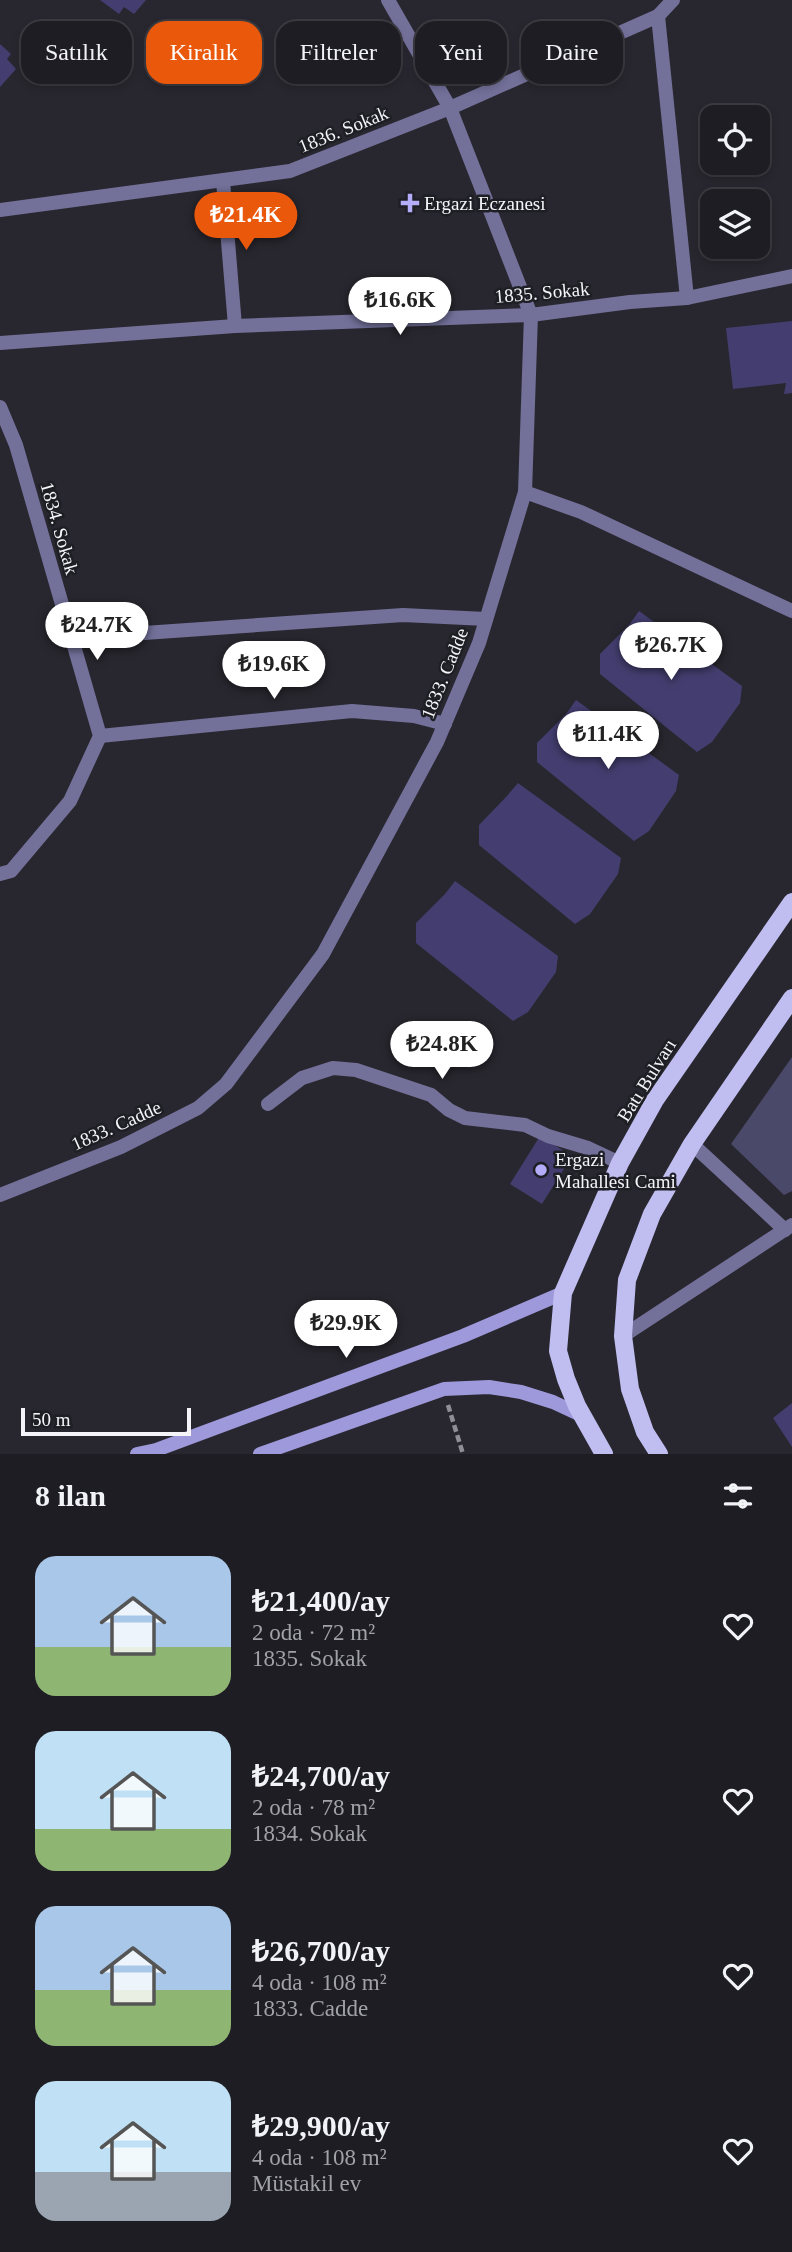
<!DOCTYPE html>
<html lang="tr">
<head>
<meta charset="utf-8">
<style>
  body { margin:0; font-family:"Times New Roman",serif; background:#2b2a30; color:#f1f3f6; height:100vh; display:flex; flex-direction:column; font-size:26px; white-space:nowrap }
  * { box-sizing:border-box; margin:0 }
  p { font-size:23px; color:#a1a2a6 }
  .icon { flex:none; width:38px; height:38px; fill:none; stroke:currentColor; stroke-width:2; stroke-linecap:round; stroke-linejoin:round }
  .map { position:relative; height:1454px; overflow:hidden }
  .details { display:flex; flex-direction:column; background:#1e1d23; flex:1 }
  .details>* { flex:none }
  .top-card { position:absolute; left:21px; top:21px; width:751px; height:63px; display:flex; gap:14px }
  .tools { position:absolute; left:700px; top:105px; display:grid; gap:14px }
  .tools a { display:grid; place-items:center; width:70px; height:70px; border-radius:14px; background:#1e1d23; box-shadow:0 4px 10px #0003,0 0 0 2px #3c3b41; font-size:35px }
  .scale { position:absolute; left:21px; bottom:18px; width:170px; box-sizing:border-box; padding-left:7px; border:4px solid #f4f4f9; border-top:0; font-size:19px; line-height:24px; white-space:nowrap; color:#f4f4f9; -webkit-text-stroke:5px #1e1e25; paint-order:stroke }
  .price { position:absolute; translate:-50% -60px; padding:0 16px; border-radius:24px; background:#fff; color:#222; font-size:23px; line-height:46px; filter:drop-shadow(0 2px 4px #0008) }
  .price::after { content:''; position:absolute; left:50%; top:42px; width:21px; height:16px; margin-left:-10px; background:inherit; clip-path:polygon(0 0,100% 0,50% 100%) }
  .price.on { background:#ea580c; color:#fff }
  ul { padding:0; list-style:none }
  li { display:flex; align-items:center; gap:21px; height:175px; padding:0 35px }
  li span { display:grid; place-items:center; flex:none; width:196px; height:140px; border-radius:21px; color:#555 }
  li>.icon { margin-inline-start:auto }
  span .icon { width:84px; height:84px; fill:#fffc; stroke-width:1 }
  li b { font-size:30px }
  h2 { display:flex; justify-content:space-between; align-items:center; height:84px; padding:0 35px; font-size:30px }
  .tag { padding:0 24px; border-radius:21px; background:#1e1d23; box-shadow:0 4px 10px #0003,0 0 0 2px #3c3b41; font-size:24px; line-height:63px }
  .tag.on { background:#ea580c; color:#fff }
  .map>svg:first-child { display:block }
  .green { fill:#4b496a }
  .building { fill:#433e6f }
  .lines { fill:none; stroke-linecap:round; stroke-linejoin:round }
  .path { stroke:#8f8e95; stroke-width:4.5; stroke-dasharray:7 3.5; stroke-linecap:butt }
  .street { stroke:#73719a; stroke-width:14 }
  .secondary { stroke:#9e99db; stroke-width:14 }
  .primary { stroke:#c0bef1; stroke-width:18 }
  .poi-dot { fill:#b3adf9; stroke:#1e1e25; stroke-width:2.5 }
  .labels { text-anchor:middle; stroke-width:5; stroke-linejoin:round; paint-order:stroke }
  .street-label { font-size:19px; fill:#f4f4f9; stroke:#1e1e25 }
  .poi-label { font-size:19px; fill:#f4f4f9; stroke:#1e1e25; text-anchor:start }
</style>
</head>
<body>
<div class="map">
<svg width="792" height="1454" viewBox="0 0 792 1454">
  <rect width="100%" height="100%" fill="#28272f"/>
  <path class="green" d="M792 1057V1191L784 1195 731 1144Z"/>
  <g class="building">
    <path d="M100 0H146L134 14 124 7 119 14Z"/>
    <path d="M0 44 11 54 7 59 16 69 0 87Z"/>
    <path d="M792 321V393L784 394 786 383 733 389 726 328Z"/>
    <path d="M639 611 742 686 740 703 712 742 697 752 600 674V654L629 625Z"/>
    <path d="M576 700 679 775 676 791 649 831 634 841 537 762V743L566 714Z"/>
    <path d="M518 783 621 858 618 874 590 914 575 924 479 845V825L507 796Z"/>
    <path d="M455 881 558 956 556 972 528 1012 513 1021 416 943V923L445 894Z"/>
    <path d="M540 1136 572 1156 542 1204 510 1184Z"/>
    <path d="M792 1403V1447L773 1418Z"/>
  </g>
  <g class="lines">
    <path class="path" d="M448 1405 463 1454"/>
    <g class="street">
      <path d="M658 16 687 298"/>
      <path d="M223 181 235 326"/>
      <path d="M0 210 290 171 450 108 658 16 673 0"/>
      <path d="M0 343 235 326 531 315 630 302 687 298 792 276"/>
      <path d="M0 407 16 445 100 736 70 801 11 871 0 874"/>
      <path d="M525 492 581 512 792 611"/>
      <path d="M73 641 144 633 403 615 486 619"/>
      <path d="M100 736 352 711 414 716 445 724"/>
      <path d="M268 1104 302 1078 333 1068 356 1070 431 1095 449 1110 465 1118 525 1125 548 1136 588 1148 620 1163"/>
      <path d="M692 1144 785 1230"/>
      <path d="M0 1195 121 1147 198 1108 226 1084 323 954 437 742 479 643 525 492 531 315 450 108 388 0"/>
      <path d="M623 1336 792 1225"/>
    </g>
    <g class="secondary">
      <path d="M137 1454 156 1450 463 1336 563 1293"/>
      <path d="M260 1454 444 1389 489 1387 521 1392 553 1402 583 1416"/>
    </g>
    <g class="primary">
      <path d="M604 1454 577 1406 566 1379 558 1351 563 1293 620 1163 655 1100 792 902"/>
      <path d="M659 1454 645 1432 630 1389 623 1336 627 1280 652 1214 692 1144 792 998"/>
    </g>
  </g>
  <g class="poi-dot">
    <path d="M406.5 192.5h7v7h7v7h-7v7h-7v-7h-7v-7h7z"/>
    <circle cx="541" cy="1170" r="7"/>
  </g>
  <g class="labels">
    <g class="street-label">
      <text transform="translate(343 129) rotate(-22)" y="7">1836. Sokak</text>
      <text transform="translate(542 292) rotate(-5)" y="7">1835. Sokak</text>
      <text transform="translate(60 528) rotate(74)" y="7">1834. Sokak</text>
      <text transform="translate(444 673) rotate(-68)" y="7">1833. Cadde</text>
      <text transform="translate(646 1080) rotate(-58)" y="7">Batı Bulvarı</text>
      <text transform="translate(116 1125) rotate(-24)" y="7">1833. Cadde</text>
    </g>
    <g class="poi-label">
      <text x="424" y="210">Ergazi Eczanesi</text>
      <text x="555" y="1166">Ergazi<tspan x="555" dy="22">Mahallesi Cami</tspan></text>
    </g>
  </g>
</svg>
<div class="tools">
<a><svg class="icon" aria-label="locate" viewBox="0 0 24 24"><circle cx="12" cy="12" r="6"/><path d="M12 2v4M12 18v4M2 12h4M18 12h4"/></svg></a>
<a><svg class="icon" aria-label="layers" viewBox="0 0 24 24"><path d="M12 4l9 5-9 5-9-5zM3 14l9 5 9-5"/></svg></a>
</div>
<div class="scale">50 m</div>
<b class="price on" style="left:246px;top:252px">₺21.4K</b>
<b class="price" style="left:400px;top:337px">₺16.6K</b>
<b class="price" style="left:97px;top:662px">₺24.7K</b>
<b class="price" style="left:671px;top:682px">₺26.7K</b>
<b class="price" style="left:274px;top:701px">₺19.6K</b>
<b class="price" style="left:608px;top:771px">₺11.4K</b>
<b class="price" style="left:442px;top:1081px">₺24.8K</b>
<b class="price" style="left:346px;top:1360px">₺29.9K</b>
<div class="top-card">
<a class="tag">Satılık</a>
<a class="tag on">Kiralık</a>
<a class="tag">Filtreler</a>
<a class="tag">Yeni</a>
<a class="tag">Daire</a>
</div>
</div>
<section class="details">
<h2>8 ilan<svg class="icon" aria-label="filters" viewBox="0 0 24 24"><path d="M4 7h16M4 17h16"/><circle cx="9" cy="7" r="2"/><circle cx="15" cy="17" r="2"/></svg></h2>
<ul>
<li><span style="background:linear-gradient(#a9c7e8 65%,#8fb573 0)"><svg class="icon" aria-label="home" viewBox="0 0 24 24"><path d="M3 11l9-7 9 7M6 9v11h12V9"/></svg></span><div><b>₺21,400/ay</b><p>2 oda · 72 m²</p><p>1835. Sokak</p></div><svg class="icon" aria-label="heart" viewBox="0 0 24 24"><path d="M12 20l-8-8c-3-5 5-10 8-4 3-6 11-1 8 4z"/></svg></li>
<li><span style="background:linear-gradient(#bfe0f5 70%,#8fb573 0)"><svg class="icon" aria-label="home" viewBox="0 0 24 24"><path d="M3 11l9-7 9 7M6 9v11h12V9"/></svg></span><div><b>₺24,700/ay</b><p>2 oda · 78 m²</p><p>1834. Sokak</p></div><svg class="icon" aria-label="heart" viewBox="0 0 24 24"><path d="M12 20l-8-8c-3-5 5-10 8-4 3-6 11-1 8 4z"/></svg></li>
<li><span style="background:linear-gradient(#a9c7e8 60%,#8fb573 0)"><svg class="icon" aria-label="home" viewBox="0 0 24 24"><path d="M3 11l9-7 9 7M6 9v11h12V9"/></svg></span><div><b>₺26,700/ay</b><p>4 oda · 108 m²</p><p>1833. Cadde</p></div><svg class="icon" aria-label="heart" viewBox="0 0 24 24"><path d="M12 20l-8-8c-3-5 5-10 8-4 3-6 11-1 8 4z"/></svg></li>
<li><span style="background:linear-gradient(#bfe0f5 65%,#9aa5b1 0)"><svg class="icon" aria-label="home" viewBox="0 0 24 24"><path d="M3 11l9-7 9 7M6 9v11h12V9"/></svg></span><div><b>₺29,900/ay</b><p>4 oda · 108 m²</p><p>Müstakil ev</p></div><svg class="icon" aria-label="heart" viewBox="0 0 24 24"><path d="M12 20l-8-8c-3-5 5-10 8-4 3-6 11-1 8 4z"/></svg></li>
</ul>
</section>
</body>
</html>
